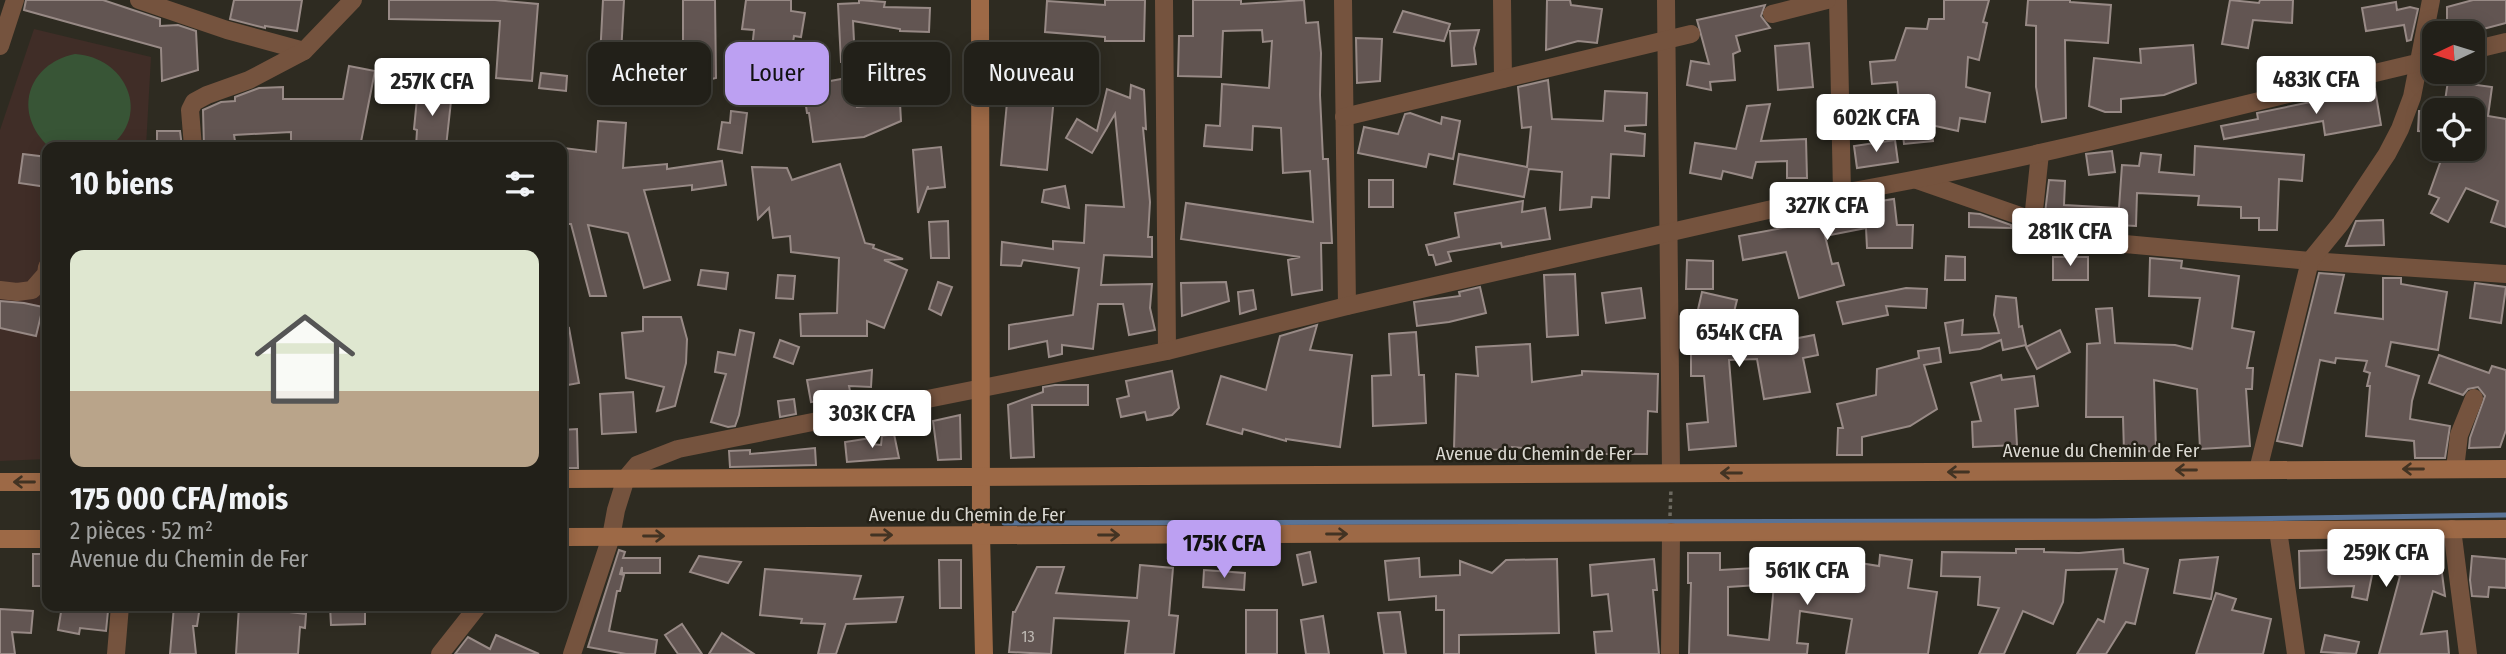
<!DOCTYPE html>
<html lang="fr">
<head>
<meta charset="utf-8">
<style>
  body { margin:0; font-family:"Fira Sans Condensed",sans-serif; background:#2a2822; color:#f1f3f6; height:100vh; display:flex; flex-direction:column; font-size:26px; white-space:nowrap }
  * { box-sizing:border-box; margin:0 }
  p { font-size:23px; color:#a2a3a2 }
  .icon { flex:none; width:38px; height:38px; fill:none; stroke:currentColor; stroke-width:2; stroke-linecap:round; stroke-linejoin:round }
  .map { position:relative; flex:1; overflow:hidden }
  .panel { position:absolute; left:42px; top:142px; width:525px; height:469px; display:flex; flex-direction:column; background:#222019; border-radius:14px; box-shadow:0 4px 18px #0003,0 0 0 2px #3f3e38 }
  .panel>* { flex:none }
  .banner { position:absolute; left:588px; top:42px; width:665px; height:63px; display:flex; gap:14px }
  .needle { width:46px; rotate:266deg }
  .buttons { position:absolute; left:2422px; top:21px; display:grid; gap:14px }
  .buttons a { display:grid; place-items:center; width:63px; height:63px; border-radius:14px; background:#222019; box-shadow:0 4px 18px #0003,0 0 0 2px #3f3e38; font-size:35px }
  .price { position:absolute; translate:-50% -60px; padding:0 16px; border-radius:7px; background:#fff; color:#222; font-size:23px; line-height:46px; filter:drop-shadow(0 2px 4px #0008) }
  .price::after { content:''; position:absolute; left:50%; top:42px; width:21px; height:16px; margin-left:-10px; background:inherit; clip-path:polygon(0 0,100% 0,50% 100%) }
  .price.active { background:#bca0f2; color:#111 }
  ul { padding:0; list-style:none }
  li { display:grid; align-content:center; gap:14px; height:371px; padding:0 28px }
  li span { display:grid; place-items:center; height:217px; border-radius:14px; color:#555 }
  li>.icon { margin-inline-start:auto }
  span .icon { width:126px; height:126px; fill:#fffc; stroke-width:1 }
  li b { font-size:30px }
  h2 { display:flex; justify-content:space-between; align-items:center; height:84px; padding:0 28px; font-size:30px }
  .pill { padding:0 24px; border-radius:14px; background:#222019; box-shadow:0 4px 18px #0003,0 0 0 2px #3f3e38; font-size:24px; line-height:63px }
  .pill.active { background:#bca0f2; color:#111 }
  .map>svg:first-child { display:block }
  .education { fill:#402d27 }
  .green { fill:#385536 }
  .lines { fill:none; stroke-linecap:round; stroke-linejoin:round }
  .stream { stroke:#597396; stroke-width:5 }
  .building { fill:#625552; stroke:#988a86; stroke-width:2; fill-rule:evenodd }
  .path { stroke:#6d6a61; stroke-width:3.5; stroke-dasharray:3.5 3.5; stroke-linecap:butt }
  .minor { stroke:#75533e; stroke-width:18 }
  .tertiary { stroke:#75533e; stroke-width:18 }
  .secondary { stroke:#9d6946; stroke-width:18 }
  .oneway { stroke:#423323 }
  .labels { text-anchor:middle; stroke-width:5; stroke-linejoin:round; paint-order:stroke }
  .number-label { font-size:16px; fill:#bdb8b2 }
  .street-label { font-size:19px; fill:#dbd9d2; stroke:#242117 }
</style>
</head>
<body>
<div class="map">
<svg width="2506" height="654" viewBox="0 0 2506 654">
  <rect width="100%" height="100%" fill="#2e2b21"/>
  <path class="education" d="M34 29 151 57 146 147H47V459L0 461V130Z"/>
  <path class="green" d="M75 54C126 57 152 115 109 147H49C12 113 27 64 75 54Z"/>
  <g class="lines">
    <path class="stream" d="M1004 523 2096 521 2506 515"/>
  </g>
  <g class="building">
    <path d="M26 0H103L160 19V26L178 25 196 31 198 70 162 81 161 48 24 10Z"/>
    <path d="M234 0H302L297 31 265 26V28L230 19Z"/>
    <path d="M389 0H495L538 4 532 81 496 78 500 21 389 19Z"/>
    <path d="M603 0H624L620 72 599 77Z"/>
    <path d="M683 0H715L716 78 683 86Z"/>
    <path d="M746 0H791V11L805 13 801 37 794 36 790 63 751 58 754 30 742 29Z"/>
    <path d="M859 0 885 2 884 7 930 8 929 32 900 31V29L853 21 855 61 841 62 838 4 859 3Z"/>
    <path d="M1105 0H1145L1144 41H1105V37L1045 32 1047 1 1105 5Z"/>
    <path d="M1193 0H1241V4L1304 0 1306 23 1318 22 1321 53 1320 95 1323 159H1328L1332 243H1321L1322 290 1292 295 1288 260 1300 257 1181 239 1186 203 1313 222 1310 171 1283 173 1281 128 1253 126 1252 150 1204 146 1206 125 1220 126 1222 84 1269 88 1272 41 1263 42 1262 30 1223 31 1221 77 1178 76 1179 36H1193Z"/>
    <path d="M1547 0H1570L1571 5 1602 9 1597 43 1578 41 1546 50Z"/>
    <path d="M1944 0H1989L1983 22 1987 23 1979 60 1968 57 1966 87 1990 93 1985 122 1960 118 1958 131 1931 125 1933 141 1904 144 1897 82 1872 84 1870 62 1895 60 1906 28 1927 29 1929 19H1944Z"/>
    <path d="M2028 0H2070V2L2111 5 2108 43 2065 40 2066 118 2042 122 2036 87V26L2026 25Z"/>
    <path d="M2230 0 2259 3 2260 0H2293L2292 23 2253 20 2248 48 2222 44Z"/>
    <path d="M2473 0H2506V23L2468 33H2447V7Z"/>
    <path d="M2396 2 2397 10 2410 7 2418 9 2411 40 2407 41 2404 25 2366 31 2362 8Z"/>
    <path d="M1765 5 1761 16 1770 28 1736 36 1740 51 1733 54 1735 80 1710 82 1711 90 1687 85 1691 61 1709 64 1697 20Z"/>
    <path d="M1403 11 1450 24 1444 41 1394 32Z"/>
    <path d="M1479 30 1474 48 1476 64 1452 66 1450 31Z"/>
    <path d="M1356 38 1382 39 1380 81 1357 83Z"/>
    <path d="M1809 43 1813 87 1778 90 1775 46Z"/>
    <path d="M2193 45 2196 83 2164 95 2121 99V112H2105L2089 106 2094 58 2141 63 2140 49Z"/>
    <path d="M913 59H941L942 92H914Z"/>
    <path d="M349 66 375 71 360 147H342V145L291 147V132L234 135 236 147H204L203 110 221 102 235 101V97L259 88 283 87V99H343Z"/>
    <path d="M541 73 567 76 566 91 539 88Z"/>
    <path d="M852 77 857 107 900 103 901 121 864 137 813 142 809 113H807L803 86Z"/>
    <path d="M1548 80 1552 119 1603 121 1605 91 1647 93 1646 125 1625 126V131L1645 134 1644 156 1611 154 1609 198 1592 197 1591 207 1560 210 1562 172 1529 169 1524 197 1454 184 1459 154 1527 167 1531 127 1522 128 1518 87Z"/>
    <path d="M2448 81 2492 87 2488 116 2506 119V227L2491 222 2498 201 2466 188 2448 222 2431 213 2439 198 2429 194 2445 149H2473V110L2444 107Z"/>
    <path d="M1131 85 1144 90 1146 129 1143 128 1150 202 1148 237H1152V257L1104 255 1101 285 1152 284 1150 308 1155 330 1129 335 1123 304H1098L1093 349 1062 345V354L1049 357 1047 341 1009 349V325L1073 315 1079 268 1023 260 1021 266 1001 265 1002 242 1053 249V241L1084 243 1086 205 1124 207 1115 114 1092 153 1066 138 1077 119 1097 131 1107 89 1130 98Z"/>
    <path d="M418 88 452 92 446 147H416L417 130 414 129Z"/>
    <path d="M2375 89 2381 125 2325 135 2323 121 2224 139 2221 126 2258 119 2257 113Z"/>
    <path d="M1008 92 1054 97 1047 170 1001 165Z"/>
    <path d="M1770 104 1761 141 1806 139 1807 178H1787V161L1756 162 1752 178 1723 171 1721 179 1690 173 1695 143 1736 149 1747 106Z"/>
    <path d="M731 111 747 113 742 153 718 149 722 122 730 123Z"/>
    <path d="M2419 111 2434 112V132L2418 131Z"/>
    <path d="M1410 113 1441 124 1442 117 1460 121 1453 159 1429 154 1426 167 1358 153 1364 127 1398 134 1405 114Z"/>
    <path d="M598 121 626 123 623 168 667 164V169L722 161 726 185 692 190V185L644 190 670 280 644 288 628 233 588 225 606 296H590L571 224H562V165L564 148 596 152Z"/>
    <path d="M157 131H180L182 147H157Z"/>
    <path d="M1895 140 1898 162 1857 168 1854 146Z"/>
    <path d="M2195 146 2304 155 2302 181 2279 179 2277 230H2259V218H2241V207L2198 205 2199 196 2137 193 2136 226 2076 223 2045 213 2049 180 2065 181 2064 205 2119 208 2122 165 2139 166 2141 153 2161 155 2159 172 2194 175Z"/>
    <path d="M941 147 945 187 928 189V186L918 213 913 150Z"/>
    <path d="M2112 151 2115 172 2089 175 2086 154Z"/>
    <path d="M23 154 47 157V187L19 183Z"/>
    <path d="M840 164 865 243 874 245 873 248 903 259 884 260 907 270 884 328 867 321V336H801L800 314 837 313 839 258 791 252 790 236 773 238 769 208 758 219 752 167 787 168 792 180Z"/>
    <rect x="1369" y="180" width="24" height="27"/>
    <path d="M1065 186 1069 208 1042 202 1044 190Z"/>
    <path d="M1894 199 1897 225H1913L1912 248H1867L1866 228 1825 236 1832 264 1838 263 1844 285 1799 298 1786 252 1743 260 1739 236 1799 225 1797 219 1840 207Z"/>
    <path d="M1523 201 1522 212 1545 208 1550 239 1502 247 1501 243 1448 252 1451 261 1436 265 1433 255H1429L1426 245 1459 237 1455 213Z"/>
    <path d="M1969 213 1980 214 2011 225V228L1969 227Z"/>
    <path d="M2383 220 2384 245 2346 246 2356 221Z"/>
    <path d="M948 221 949 258H931L929 222Z"/>
    <path d="M1946 256 1965 257V280H1945Z"/>
    <rect x="2053" y="257" width="35" height="23"/>
    <path d="M2150 258 2182 261 2181 268 2239 276 2232 328 2254 332 2247 368H2253L2252 389H2246L2250 446 2200 449 2197 389 2154 380 2156 451 2124 452 2123 417H2086L2087 344 2100 343 2096 309 2112 308 2115 343 2175 345 2192 349 2200 298 2149 296Z"/>
    <path d="M1687 260 1713 261V289H1686Z"/>
    <path d="M701 270 728 273 726 289 698 285Z"/>
    <path d="M2319 273 2344 275 2335 313 2383 319V278H2401V284L2447 292 2438 350 2391 342 2386 366 2419 376 2412 401 2410 419 2450 426 2445 458H2415L2414 441 2366 436 2370 386H2367L2370 373 2364 371 2367 361 2336 358 2335 363 2320 360 2302 446 2277 441Z"/>
    <path d="M1575 274 1578 335 1547 337 1544 275Z"/>
    <path d="M778 275 795 276 793 299 776 298Z"/>
    <path d="M938 282 952 287 941 315 929 309Z"/>
    <path d="M1226 282 1229 301 1182 316 1181 283Z"/>
    <path d="M2475 283 2506 287 2501 323 2470 318Z"/>
    <path d="M1480 287 1486 313 1449 322 1417 326 1414 302 1460 296 1459 292Z"/>
    <path d="M1641 288 1645 318 1606 323 1602 293Z"/>
    <path d="M1906 288 1927 289 1926 308 1886 306 1888 315 1843 324 1837 302Z"/>
    <path d="M1253 290 1256 309 1240 314 1238 292Z"/>
    <path d="M1702 292 1737 300 1727 340 1783 338V341L1814 335 1818 355 1803 358 1810 392 1764 399 1757 359 1729 360 1736 446 1689 450 1687 424 1708 422 1704 376H1691V340Z"/>
    <path d="M1996 296 2016 298 2019 327 2022 326 2026 345 2003 350 2001 340 1980 349 1950 353 1945 323 1963 320 1962 335 1999 333 1994 315Z"/>
    <path d="M0 301 24 303 43 307 36 336 0 328Z"/>
    <path d="M643 317H681L687 339 686 363 675 406 657 411 664 387 626 378 622 333 643 331Z"/>
    <path d="M1317 325 1310 350 1352 355 1340 447 1286 439V441L1243 429 1242 434 1207 424 1221 376 1266 390 1280 336Z"/>
    <path d="M569 328 579 383 562 386V329Z"/>
    <path d="M740 330 754 333 739 415 735 426 728 427 711 422 726 374 715 372 718 352 735 355Z"/>
    <path d="M2060 330 2070 352 2037 369 2026 347Z"/>
    <path d="M1416 332 1419 375H1424L1426 423 1373 426 1372 376 1391 375 1389 334Z"/>
    <path d="M780 340 799 347 793 364 774 357Z"/>
    <path d="M1530 344 1532 382 1582 375V371L1658 374 1657 412 1648 411 1647 454H1600V450L1560 451 1512 447V450L1454 449 1456 374 1478 376 1476 347Z"/>
    <path d="M1939 348 1941 362 1924 365 1937 409 1910 426 1862 437V455H1837L1838 428H1843L1837 404 1876 395 1877 369 1919 358 1918 351Z"/>
    <path d="M2439 355 2489 373 2492 366 2506 370V430L2500 447 2469 448 2470 438 2485 396 2478 387 2468 389 2463 395 2429 383Z"/>
    <path d="M872 370 871 387 849 386 851 396 811 402 807 380Z"/>
    <path d="M1172 371 1179 408 1172 415 1147 420 1145 412 1121 417 1117 399 1129 396 1126 381Z"/>
    <path d="M2001 375 2002 380 2034 376 2038 406 2015 409 2017 445 1973 447 1972 422 1981 421 1971 383Z"/>
    <path d="M1055 385H1088V405H1032L1034 457 1011 458 1008 405 1043 392V387Z"/>
    <path d="M633 392 636 432 602 434 600 394Z"/>
    <path d="M794 399 796 414 780 417 778 401Z"/>
    <path d="M960 415 961 459 938 460 933 421Z"/>
    <path d="M577 429 578 468H562V430Z"/>
    <path d="M894 434 899 458 847 462 845 442 871 438V444L881 445 882 436Z"/>
    <path d="M815 448 816 465 730 467 729 451 750 450V454Z"/>
    <path d="M2384 543 2439 551 2445 596 2433 591 2421 634 2447 631 2449 654H2379L2400 576 2374 565 2367 600 2352 597 2354 586 2300 588 2299 551 2357 549V547L2383 549Z"/>
    <path d="M2016 549H2044V552L2079 553 2123 549 2124 563 2148 569 2135 624 2126 622 2106 654H2077L2098 619 2104 622 2117 569 2066 570 2063 602 2053 624 2023 611 2004 654H1979L1999 608 1978 605 1980 577 1941 576 1942 552 2016 553Z"/>
    <path d="M619 550 625 552 623 558H660V573H622V567L620 574 624 575 620 591H617L609 631 657 640 655 654H626L588 647Z"/>
    <path d="M1310 552 1316 582 1303 585 1297 555Z"/>
    <path d="M1688 553H1720V570L1773 567 1826 572 1828 558 1879 566 1880 555 1912 560 1908 588 1937 592 1928 654H1846L1852 619 1800 611 1797 643 1808 644 1807 654H1689L1691 583H1688ZM1774 584 1769 640 1728 635V587Z"/>
    <rect x="33" y="554" width="14" height="32"/>
    <path d="M699 556 741 562 728 583 690 572Z"/>
    <path d="M2472 556 2506 559V588L2489 587 2488 597 2472 596 2470 580Z"/>
    <path d="M2218 557 2211 599 2174 593 2180 560Z"/>
    <path d="M1419 558 1420 577 1460 575V561L1492 573 1506 560 1557 559 1559 633 1459 635V654H1444V610H1436V596L1389 600 1385 561Z"/>
    <path d="M1654 559 1657 590H1653L1659 654H1596L1594 632 1612 631 1608 594 1592 596 1590 565Z"/>
    <path d="M939 560H961V608H940Z"/>
    <path d="M1140 565 1173 568 1169 615 1178 616 1174 654H1125L1129 621 1054 618 1051 654 1009 652 1013 612H1015L1037 567H1064L1056 593 1137 598Z"/>
    <path d="M765 569 861 576 854 599 903 597 896 622 846 624 836 654H818L825 624 801 623 802 619 760 615Z"/>
    <path d="M1204 570 1245 573 1244 590 1203 587Z"/>
    <path d="M2216 593 2236 599 2232 610 2271 619 2263 654H2196Z"/>
    <path d="M62 606 108 611 106 631 80 628 79 634 58 630Z"/>
    <path d="M174 606H200L197 626H193L196 654H170Z"/>
    <path d="M239 606H264L263 609 306 614 305 628 300 627 298 654H236Z"/>
    <path d="M330 606H365V624L331 625Z"/>
    <path d="M0 609 33 611 31 633 12 632 15 654H0Z"/>
    <rect x="1246" y="610" width="31" height="44"/>
    <path d="M1400 612 1406 654H1384L1378 613Z"/>
    <path d="M1323 616 1329 654H1306L1301 620Z"/>
    <path d="M682 624 702 654H678L665 635Z"/>
    <path d="M722 633 754 654H709Z"/>
    <path d="M496 635 539 654H455L468 637 490 649Z"/>
    <path d="M2325 635 2359 642 2356 654 2321 652Z"/>
  </g>
  <g class="lines">
    <path class="path" d="M1670 516 1671 489"/>
    <g class="minor">
      <path d="M139 0 227 30 304 51"/>
      <path d="M1164 0 1167 351"/>
      <path d="M1343 0 1347 306"/>
      <path d="M1502 0 1503 79"/>
      <path d="M1666 0 1671 473"/>
      <path d="M1838 0 1842 193"/>
      <path d="M1772 14 1827 0"/>
      <path d="M2473 50 2506 42"/>
      <path d="M1344 117 1691 34"/>
      <path d="M193 147 190 110 194 102 207 95 249 80 304 51 353 0"/>
      <path d="M1917 180 2072 234 2114 243 2310 261 2506 274"/>
      <path d="M2033 220 2040 153"/>
      <path d="M0 290 17 292 32 290 46 274 47 267"/>
      <path d="M2455 469 2459 435 2474 398"/>
      <path d="M2258 470 2310 261 2341 223 2387 154 2400 129 2412 97 2431 0"/>
      <path d="M2452 529 2468 654"/>
      <path d="M2278 530 2296 654"/>
      <path d="M116 654 120 606"/>
      <path d="M440 654 478 606"/>
      <path d="M572 654 611 537 616 510 626 478 637 465 678 449 1167 351 1347 306 1842 193C2042 158 2237 105 2434 59"/>
      <path d="M1670 654 1671 532"/>
    </g>
    <path class="tertiary" d="M0 46 15 0"/>
    <g class="secondary">
      <path d="M980 0 981 535 984 654"/>
      <path d="M562 479 2506 469"/>
      <path d="M0 482H47"/>
      <path d="M562 537 2506 529"/>
      <path d="M0 539H47"/>
    </g>
  </g>
  <defs><path id="oneway-shaft" d="M-6 0H5M1.5-3L5.5 0L1.5 3" fill="none" stroke-width="1.6" stroke-linecap="round" stroke-linejoin="round" transform="scale(1.75)"/></defs>
  <g class="oneway">
    <use href="#oneway-shaft" transform="translate(2413 469) rotate(180)"/>
    <use href="#oneway-shaft" transform="translate(2186 470) rotate(180)"/>
    <use href="#oneway-shaft" transform="translate(1958 472) rotate(180)"/>
    <use href="#oneway-shaft" transform="translate(1731 473) rotate(180)"/>
    <use href="#oneway-shaft" transform="translate(24 482) rotate(180)"/>
    <use href="#oneway-shaft" transform="translate(1337 534)"/>
    <use href="#oneway-shaft" transform="translate(882 535)"/>
    <use href="#oneway-shaft" transform="translate(1109 535)"/>
    <use href="#oneway-shaft" transform="translate(654 536)"/>
  </g>
  <g class="labels">
    <g class="number-label">
      <text x="1028" y="642">13</text>
    </g>
    <g class="street-label">
      <text x="2101" y="457">Avenue du Chemin de Fer</text>
      <text x="1534" y="460">Avenue du Chemin de Fer</text>
      <text x="967" y="521">Avenue du Chemin de Fer</text>
    </g>
  </g>
</svg>
<div class="buttons">
<a><svg class="needle" viewBox="-14 -14 28 28"><path d="M0-13l5 13h-10z" fill="#e53935"/><path d="M0 13l5-13h-10z" fill="#a2a3a2"/></svg></a>
<a><svg class="icon" aria-label="locate" viewBox="0 0 24 24"><circle cx="12" cy="12" r="6"/><path d="M12 2v4M12 18v4M2 12h4M18 12h4"/></svg></a>
</div>
<b class="price" style="left:2316px;top:116px">483K CFA</b>
<b class="price" style="left:432px;top:118px">257K CFA</b>
<b class="price" style="left:1876px;top:154px">602K CFA</b>
<b class="price" style="left:1827px;top:242px">327K CFA</b>
<b class="price" style="left:2070px;top:268px">281K CFA</b>
<b class="price" style="left:1739px;top:369px">654K CFA</b>
<b class="price" style="left:872px;top:450px">303K CFA</b>
<b class="price active" style="left:1224px;top:580px">175K CFA</b>
<b class="price" style="left:2386px;top:589px">259K CFA</b>
<b class="price" style="left:1807px;top:607px">561K CFA</b>
<div class="banner">
<a class="pill">Acheter</a>
<a class="pill active">Louer</a>
<a class="pill">Filtres</a>
<a class="pill">Nouveau</a>
</div>
<section class="panel">
<h2>10 biens<svg class="icon" aria-label="filters" viewBox="0 0 24 24"><path d="M4 7h16M4 17h16"/><circle cx="9" cy="7" r="2"/><circle cx="15" cy="17" r="2"/></svg></h2>
<ul>
<li><span style="background:linear-gradient(#dfe7d0 65%,#b9a48a 0)"><svg class="icon" aria-label="home" viewBox="0 0 24 24"><path d="M3 11l9-7 9 7M6 9v11h12V9"/></svg></span><div><b>175 000 CFA/mois</b><p>2 pièces · 52 m²</p><p>Avenue du Chemin de Fer</p></div></li>
</ul>
</section>
</div>
</body>
</html>
